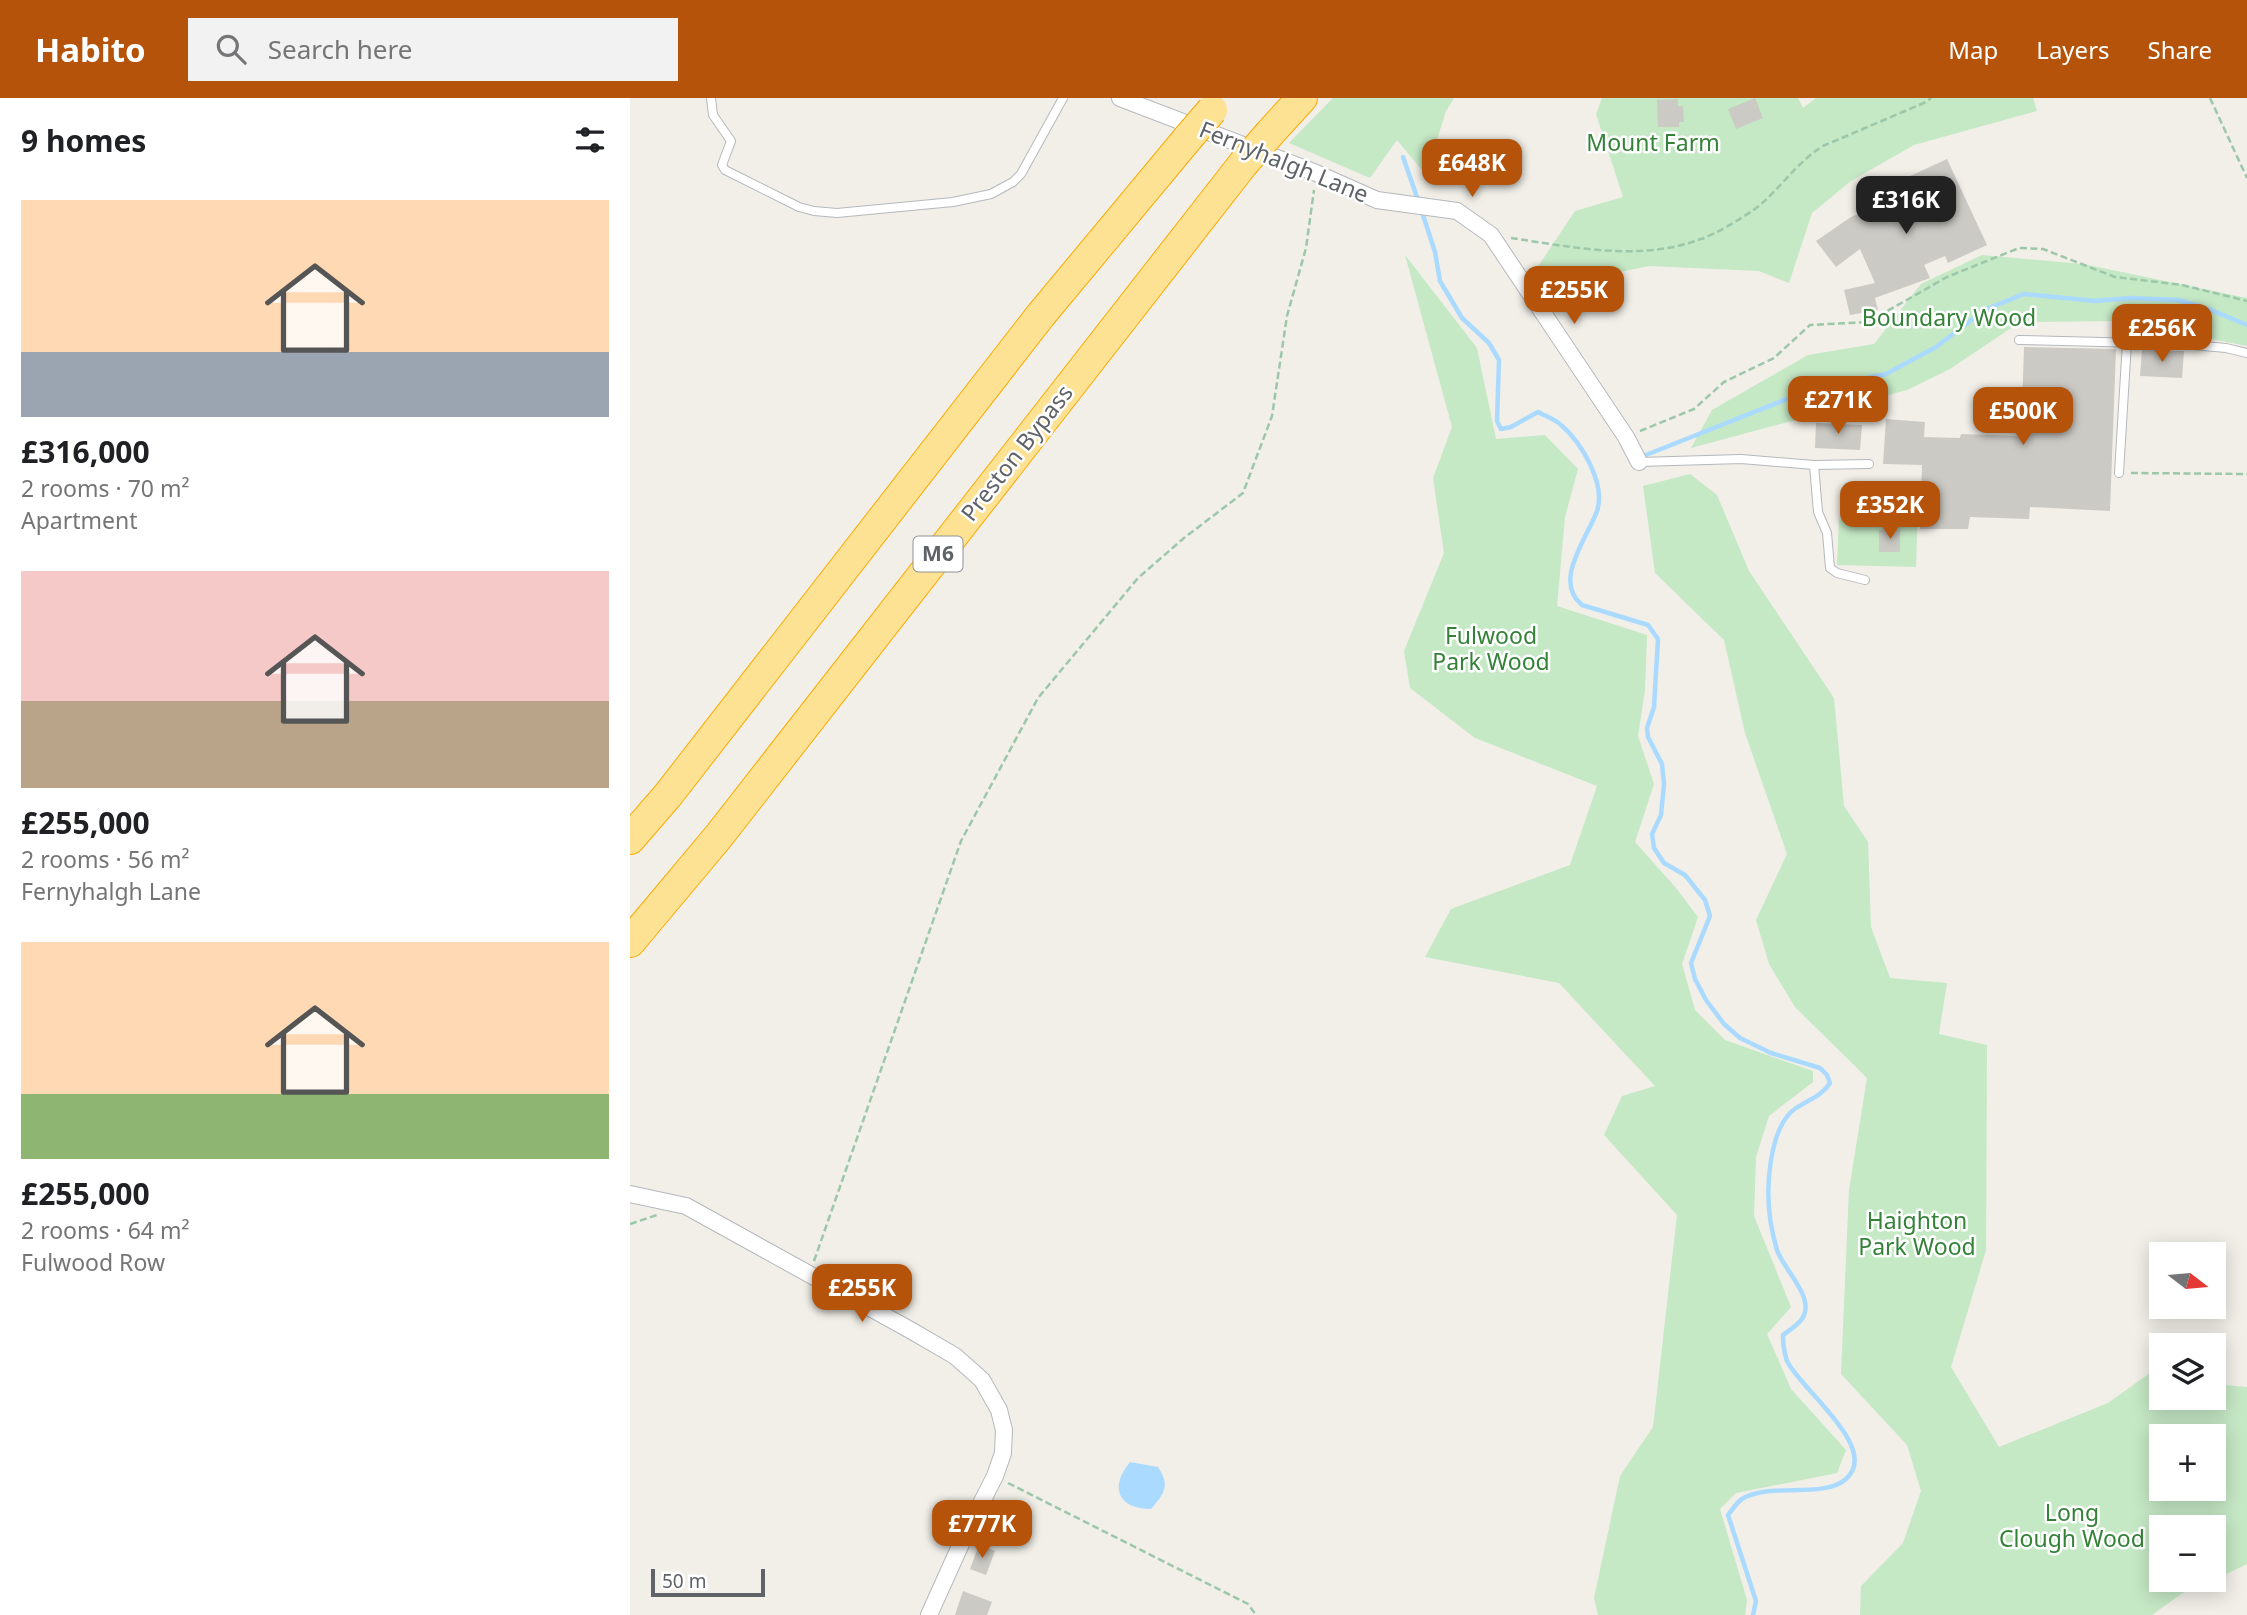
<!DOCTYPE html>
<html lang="en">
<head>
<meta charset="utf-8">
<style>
  body { margin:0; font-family:"Noto Sans",sans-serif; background:#f2f2f2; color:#202124; height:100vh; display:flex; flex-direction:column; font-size:26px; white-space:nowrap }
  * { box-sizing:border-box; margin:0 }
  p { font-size:23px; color:#757577 }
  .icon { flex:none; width:38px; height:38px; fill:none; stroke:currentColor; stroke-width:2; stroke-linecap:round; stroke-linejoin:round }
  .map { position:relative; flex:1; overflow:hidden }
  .side { display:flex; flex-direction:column; background:#fff; width:630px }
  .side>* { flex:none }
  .needle { width:46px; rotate:106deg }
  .buttons { position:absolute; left:1519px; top:1144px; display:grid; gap:14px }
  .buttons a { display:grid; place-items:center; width:77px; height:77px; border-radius:0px; background:#fff; box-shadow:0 4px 18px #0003; font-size:35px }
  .scale { position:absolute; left:21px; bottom:18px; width:114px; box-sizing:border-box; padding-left:7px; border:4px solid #5f6368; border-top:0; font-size:19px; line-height:24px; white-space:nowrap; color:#5f6368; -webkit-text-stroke:5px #fff; paint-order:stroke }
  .price { position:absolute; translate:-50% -60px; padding:0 16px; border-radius:14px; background:#b45309; color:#fff; font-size:23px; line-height:46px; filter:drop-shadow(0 2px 4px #0008) }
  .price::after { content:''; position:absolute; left:50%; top:42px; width:21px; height:16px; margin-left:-10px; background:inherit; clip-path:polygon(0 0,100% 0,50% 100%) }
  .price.on { background:#222; color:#fff }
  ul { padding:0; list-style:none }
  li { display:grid; align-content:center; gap:14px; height:371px; padding:0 21px }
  li span { display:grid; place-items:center; height:217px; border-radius:0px; color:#555 }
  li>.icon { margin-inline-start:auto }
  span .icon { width:126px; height:126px; fill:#fffc; stroke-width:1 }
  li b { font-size:30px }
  h2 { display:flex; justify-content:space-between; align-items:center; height:84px; padding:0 21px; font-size:30px }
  header { display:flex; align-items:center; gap:42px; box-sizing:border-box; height:98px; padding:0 35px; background:#b45309; color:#fff }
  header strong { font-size:33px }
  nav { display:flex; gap:38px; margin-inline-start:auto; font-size:24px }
  .search { width:490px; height:63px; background:#f2f2f2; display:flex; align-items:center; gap:18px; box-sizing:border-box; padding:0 24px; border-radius:0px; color:#757577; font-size:26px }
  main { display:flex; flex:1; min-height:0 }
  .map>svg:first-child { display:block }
  .green { fill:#c5e8c5; fill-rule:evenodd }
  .water { fill:#aadaff }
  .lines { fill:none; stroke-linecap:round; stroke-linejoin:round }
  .stream { stroke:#aadaff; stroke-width:4.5 }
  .building { fill:#cccac5 }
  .lane-casing { stroke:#b5b8bc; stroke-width:10 }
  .street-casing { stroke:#b5b8bc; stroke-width:18 }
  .highway-casing { stroke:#f9ab00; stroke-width:32 }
  .path { stroke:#9cc7a9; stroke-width:2.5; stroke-dasharray:7 3.5; stroke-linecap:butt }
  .lane { stroke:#fff; stroke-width:8 }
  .street { stroke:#fff; stroke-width:16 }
  .highway { stroke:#fde293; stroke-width:30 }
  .highway-bridge-casing { stroke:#f9ab00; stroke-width:32; stroke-linecap:butt }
  .highway-bridge { stroke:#fde293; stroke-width:30 }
  .labels { text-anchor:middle; stroke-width:5; stroke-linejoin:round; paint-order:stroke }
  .shield { fill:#fff; stroke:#8f9295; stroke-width:2 }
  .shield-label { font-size:21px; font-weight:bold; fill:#5f6368 }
  .park-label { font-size:23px; fill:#348238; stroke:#fff }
  .street-label { font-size:23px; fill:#5f6368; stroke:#fff }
</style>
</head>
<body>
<header>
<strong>Habito</strong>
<div class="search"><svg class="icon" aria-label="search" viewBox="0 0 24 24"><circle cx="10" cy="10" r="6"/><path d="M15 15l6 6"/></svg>Search here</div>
<nav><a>Map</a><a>Layers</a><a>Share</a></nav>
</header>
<main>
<section class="side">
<h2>9 homes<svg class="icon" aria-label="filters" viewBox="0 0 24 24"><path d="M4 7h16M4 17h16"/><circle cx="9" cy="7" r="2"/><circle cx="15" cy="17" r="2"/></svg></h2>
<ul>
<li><span style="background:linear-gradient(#ffd9b3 70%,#9aa5b1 0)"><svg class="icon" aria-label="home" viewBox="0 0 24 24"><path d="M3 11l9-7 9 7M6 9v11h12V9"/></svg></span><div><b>£316,000</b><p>2 rooms · 70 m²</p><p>Apartment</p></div></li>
<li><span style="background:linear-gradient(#f6c9c9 60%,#b9a48a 0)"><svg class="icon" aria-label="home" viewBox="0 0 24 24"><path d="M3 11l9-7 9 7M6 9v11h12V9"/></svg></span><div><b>£255,000</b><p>2 rooms · 56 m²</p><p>Fernyhalgh Lane</p></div></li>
<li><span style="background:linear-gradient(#ffd9b3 70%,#8fb573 0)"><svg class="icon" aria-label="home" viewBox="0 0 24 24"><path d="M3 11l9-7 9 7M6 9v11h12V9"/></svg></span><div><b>£255,000</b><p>2 rooms · 64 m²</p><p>Fulwood Row</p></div></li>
</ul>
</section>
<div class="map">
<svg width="1617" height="1517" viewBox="0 0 1617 1517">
  <rect width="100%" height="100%" fill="#f1efe8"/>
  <g class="green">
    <path d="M703 0H824L816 13 796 77 767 42 740 80 659 45Z"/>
    <path d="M972 0H1168L1173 10 1186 0H1403L1407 13 1284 47 1221 83 1182 115 1159 185 1129 173 1019 168 951 182 907 170 945 113 993 99 966 16Z"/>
    <path d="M775 157 847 250 866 341 915 337 948 371 935 419 927 508 1017 537 1015 592 1008 638 1024 686 1005 744 1046 790 1068 819 1052 866 1065 912 1095 942 1183 973V984L1139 1018 1126 1059 1124 1118 1161 1209 1137 1236 1161 1291 1216 1352 1207 1375 1106 1395 1090 1411 1117 1502 1115 1517H968L964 1500 990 1378 1023 1329 1047 1117 974 1037 992 998 1025 988 929 885 795 859 821 811 940 767 967 688 845 640 780 590 774 553 814 455 803 380 822 329Z"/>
    <path d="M1352 157 1453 166 1617 200V248L1490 223 1390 224 1320 271 1277 292 1061 350 1082 312 1178 257 1244 246 1291 186Z"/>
    <path d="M1060 376 1087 397 1119 473 1204 600 1214 708 1238 744 1241 829 1260 880 1317 885 1309 936 1357 947 1356 1152 1321 1269 1369 1349 1478 1305 1531 1267V1300H1584V1286L1617 1289V1466L1584 1482V1430H1531V1482H1583L1554 1494 1522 1517H1230L1231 1488 1273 1445 1291 1393 1277 1347 1211 1276 1219 1092 1237 980 1165 909 1139 866 1126 822 1157 756 1115 635 1094 542 1025 475 1013 388ZM1531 1339H1584V1391H1531Z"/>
    <path d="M1240 395 1274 396 1273 406H1288L1286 469 1207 467 1209 421 1239 422Z"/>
  </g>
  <path class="water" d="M500 1364 528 1369C540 1387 535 1395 521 1411 488 1411 479 1389 500 1364Z"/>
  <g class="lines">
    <g class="stream">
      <path d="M773 59 788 102"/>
      <path d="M791 111 805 154 810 183 832 220 859 245 869 262 867 323 871 331 881 329 908 314C915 318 925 321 931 327 952 345 976 386 967 413 958 439 922 483 952 507L1018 527 1028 541 1024 609 1017 630 1018 639 1032 666 1034 686 1031 717 1022 736 1024 750 1034 765 1055 777 1075 802 1080 818 1061 865 1065 881 1076 902 1094 926 1110 940 1141 955 1190 970 1197 977 1200 985C1192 998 1178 1002 1166 1010 1151 1020 1144 1044 1141 1062 1136 1092 1138 1122 1147 1152 1153 1170 1180 1195 1175 1214 1173 1224 1161 1231 1153 1237 1153 1246 1154 1254 1157 1263 1170 1291 1251 1350 1216 1381 1194 1401 1137 1384 1112 1401 1107 1404 1102 1412 1098 1417L1126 1503 1123 1517"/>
      <path d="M1016 357 1182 291 1256 276 1306 249 1354 212 1394 196 1465 203 1500 200 1549 202 1581 212 1617 227"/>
    </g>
  </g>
  <g class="building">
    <path d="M1125 0 1133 20 1106 31 1098 11Z"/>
    <path d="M1048 1V8H1053L1054 24H1049V29H1028L1027 2Z"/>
    <path d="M1317 61 1357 147 1318 165 1315 158 1294 167 1300 180 1245 200 1248 212 1220 217 1214 192 1245 185 1230 151 1206 169 1186 143 1221 119 1285 93 1278 79Z"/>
    <path d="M1394 249 1486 251 1480 413 1400 409 1399 421 1340 419 1338 431H1290L1292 367 1253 366 1256 321 1295 324 1294 339 1330 340 1331 336 1391 338Z"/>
    <path d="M1512 252 1554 253 1552 280 1510 278Z"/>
    <path d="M1186 325 1232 327 1230 352 1185 350Z"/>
    <rect x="1249" y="432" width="21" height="22"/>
    <path d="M349 1447 365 1453 356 1477 340 1471Z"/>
    <path d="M333 1493 362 1504 357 1517H325Z"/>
  </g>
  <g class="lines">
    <defs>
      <g id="lane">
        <path d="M81 0 83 17 101 43 92 67 95 72 169 109 184 113 207 115 323 104 361 96 383 84 391 76 433 0"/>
        <path d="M1389 242 1552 246 1596 250 1617 255"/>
        <path d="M1009 364 1111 361 1184 367 1239 366"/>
        <path d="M1184 367 1188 414 1197 435 1200 470 1207 475 1235 482"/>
        <path d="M1489 375 1497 244"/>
      </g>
      <g id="street">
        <path d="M490 0 686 75 747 102 827 113 861 137 996 339 1009 364"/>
        <path d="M0 1096 56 1108 282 1233 325 1258 352 1282 369 1312 374 1332 373 1355 365 1378 335 1437 299 1517"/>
      </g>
      <g id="highway">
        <path d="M640 35 672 0"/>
        <path d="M0 741 38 697 410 218 558 40"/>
        <path d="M0 844 88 739 613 66"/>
      </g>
    </defs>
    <use href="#lane" class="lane-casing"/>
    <use href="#street" class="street-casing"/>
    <use href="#highway" class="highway-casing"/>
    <g class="path">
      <path d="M1580 0 1617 80"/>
      <path d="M881 140C942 149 1011 164 1071 141 1088 135 1107 123 1122 113 1147 96 1164 66 1193 48L1296 4 1301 0"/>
      <path d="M1010 333 1064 311 1094 284 1144 260 1180 227 1238 224 1317 179 1389 150 1413 151 1485 179 1552 187 1617 203"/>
      <path d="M1501 375 1617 376"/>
      <path d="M0 1126 27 1117"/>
      <path d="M184 1163 331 743 408 600 508 480 554 440 613 395 642 318 657 218 676 150 684 92"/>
      <path d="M378 1385 618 1506 626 1517"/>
    </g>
    <use href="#lane" class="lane"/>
    <use href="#street" class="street"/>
    <use href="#highway" class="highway"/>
    <defs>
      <g id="highway-bridge">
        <path d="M558 40 582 12"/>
        <path d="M613 66 640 35"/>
      </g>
    </defs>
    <use href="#highway-bridge" class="highway-bridge-casing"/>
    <use href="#highway-bridge" class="highway-bridge"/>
  </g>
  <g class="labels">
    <rect class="shield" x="283.5" y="438.5" width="49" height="35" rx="5"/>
    <g class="shield-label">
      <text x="308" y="463">M6</text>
    </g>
    <g class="park-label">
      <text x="1023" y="53">Mount Farm</text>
      <text x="1319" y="228">Boundary Wood</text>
      <text x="861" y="546">Fulwood<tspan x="861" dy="26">Park Wood</tspan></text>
      <text x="1287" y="1131">Haighton<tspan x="1287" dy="26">Park Wood</tspan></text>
      <text x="1442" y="1423">Long<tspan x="1442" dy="26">Clough Wood</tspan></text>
    </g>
    <g class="street-label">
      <text transform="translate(654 64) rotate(22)" y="8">Fernyhalgh Lane</text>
      <text transform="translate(387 355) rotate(-52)" y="8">Preston Bypass</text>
    </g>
  </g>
</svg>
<div class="buttons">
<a><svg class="needle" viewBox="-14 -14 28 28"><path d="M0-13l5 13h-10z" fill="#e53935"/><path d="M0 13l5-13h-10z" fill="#757577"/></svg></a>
<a><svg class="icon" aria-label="layers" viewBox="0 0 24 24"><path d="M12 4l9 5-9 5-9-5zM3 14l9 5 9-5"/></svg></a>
<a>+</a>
<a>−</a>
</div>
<div class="scale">50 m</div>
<b class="price" style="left:842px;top:101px">£648K</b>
<b class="price on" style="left:1276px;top:138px">£316K</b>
<b class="price" style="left:944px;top:228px">£255K</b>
<b class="price" style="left:1532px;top:266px">£256K</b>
<b class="price" style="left:1208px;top:338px">£271K</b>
<b class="price" style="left:1393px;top:349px">£500K</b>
<b class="price" style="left:1260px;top:443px">£352K</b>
<b class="price" style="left:232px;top:1226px">£255K</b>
<b class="price" style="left:352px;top:1462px">£777K</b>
</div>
</main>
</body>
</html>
